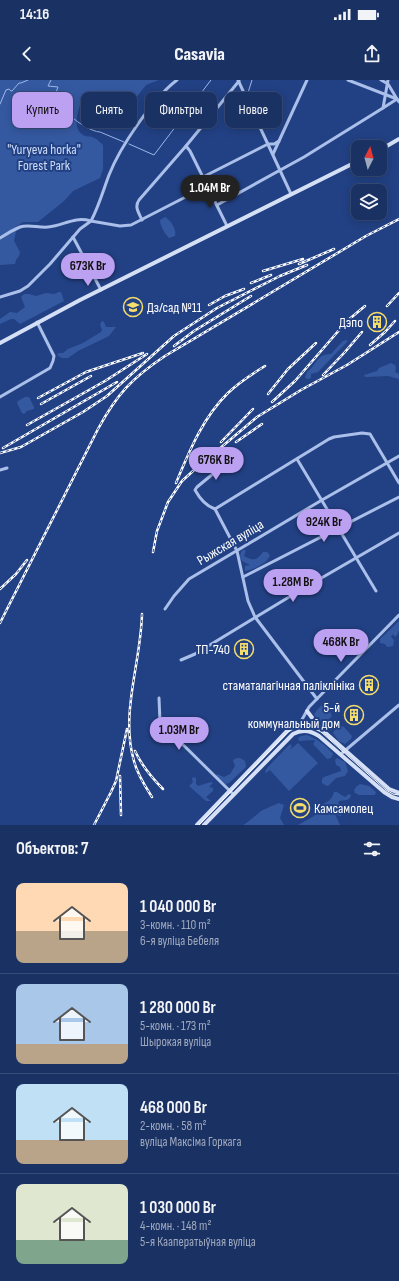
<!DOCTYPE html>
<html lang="ru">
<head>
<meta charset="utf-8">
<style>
  body { margin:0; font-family:"Sofia Sans Condensed",sans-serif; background:#233969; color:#f1f3f6; height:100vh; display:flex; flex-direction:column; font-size:15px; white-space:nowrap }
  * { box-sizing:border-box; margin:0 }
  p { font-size:13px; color:#9fa9be }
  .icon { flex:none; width:22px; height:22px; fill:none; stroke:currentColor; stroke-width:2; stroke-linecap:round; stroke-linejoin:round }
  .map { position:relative; height:745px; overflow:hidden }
  .side { display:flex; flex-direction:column; background:#1a3163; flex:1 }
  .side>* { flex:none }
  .banner { position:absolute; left:12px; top:12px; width:375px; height:36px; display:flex; gap:8px }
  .needle { width:26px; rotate:6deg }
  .tools { position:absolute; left:351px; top:60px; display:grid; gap:8px }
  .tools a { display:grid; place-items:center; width:36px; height:36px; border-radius:8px; background:#1a3163; box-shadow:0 2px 10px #0003,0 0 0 1px #384c78; font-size:20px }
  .price { position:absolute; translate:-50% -34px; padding:0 9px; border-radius:14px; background:#bca0f2; color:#111; font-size:13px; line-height:26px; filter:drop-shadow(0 1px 2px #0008) }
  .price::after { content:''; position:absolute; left:50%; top:24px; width:12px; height:9px; margin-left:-6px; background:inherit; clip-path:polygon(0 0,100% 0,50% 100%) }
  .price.selected { background:#222; color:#fff }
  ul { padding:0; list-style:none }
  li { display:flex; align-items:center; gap:12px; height:100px; padding:0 16px }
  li+li { border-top:1px solid #384c78 }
  li span { display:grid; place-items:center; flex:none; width:112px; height:80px; border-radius:8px; color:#555 }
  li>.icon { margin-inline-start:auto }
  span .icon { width:48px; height:48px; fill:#fffc; stroke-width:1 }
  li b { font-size:17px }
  h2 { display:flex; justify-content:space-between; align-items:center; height:48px; padding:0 16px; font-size:17px }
  .pill { padding:0 14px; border-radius:8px; background:#1a3163; box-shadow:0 2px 10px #0003,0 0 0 1px #384c78; font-size:14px; line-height:36px }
  .pill.selected { background:#bca0f2; color:#111 }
  .status { display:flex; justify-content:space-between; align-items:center; height:28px; padding:0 20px; background:#1a3163; direction:ltr }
  .status svg { height:11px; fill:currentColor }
  header { display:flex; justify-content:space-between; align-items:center; height:52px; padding:0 16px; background:#1a3163; font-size:18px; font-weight:800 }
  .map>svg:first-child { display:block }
  .green { fill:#3559a1 }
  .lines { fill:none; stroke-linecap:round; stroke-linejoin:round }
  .stream { stroke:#9eb8ea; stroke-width:1 }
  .minor { stroke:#aabfe9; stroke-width:3 }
  .secondary { stroke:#d5e0f7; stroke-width:4 }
  .tram { stroke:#fff; stroke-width:1 }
  .rail-casing { stroke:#fff; stroke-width:2.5 }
  .rail { stroke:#224184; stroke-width:1; stroke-dasharray:3; stroke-linecap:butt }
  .labels { text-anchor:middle; stroke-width:4; stroke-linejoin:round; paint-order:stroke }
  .park-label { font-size:14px; fill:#cedcf7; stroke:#224184 }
  .poi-label { font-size:14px; fill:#fff; stroke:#224184; text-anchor:end }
  .street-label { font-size:14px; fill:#fff; stroke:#224184 }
</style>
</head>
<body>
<div class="status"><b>14:16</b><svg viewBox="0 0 49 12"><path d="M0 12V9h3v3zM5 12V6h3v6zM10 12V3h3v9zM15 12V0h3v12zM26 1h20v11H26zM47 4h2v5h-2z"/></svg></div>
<header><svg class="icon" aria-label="back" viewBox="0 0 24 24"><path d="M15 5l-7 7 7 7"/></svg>Casavia<svg class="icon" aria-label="share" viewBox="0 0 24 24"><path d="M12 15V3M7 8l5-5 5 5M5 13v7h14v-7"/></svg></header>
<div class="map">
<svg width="399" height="745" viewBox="0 0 399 745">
  <rect width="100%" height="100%" fill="#224184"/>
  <g class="green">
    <path d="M0 0H159L146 5 131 24 136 35 135 40 123 42 111 41 102 48 95 46 92 43 94 38 84 23 80 25C77 34 73 49 83 55 86 57 89 56 92 57 96 58 100 62 103 65V89L100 98 73 111 64 121 38 142H23L17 146 14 161 20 172 19 176 16 180 15 184 0 185Z"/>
    <path d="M165 137C171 140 177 150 175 156L169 158C165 154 160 146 160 140Z"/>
    <path d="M59 212H61L64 221 20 244 14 239H11L0 244V239L10 232 17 233 25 227 21 217 24 214H29L36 216 46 213 54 214Z"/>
    <path d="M102 241 104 242 106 247H116L109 256 78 271 68 278H62L57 275 59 273H63L68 269 83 263 101 252 102 250 100 244Z"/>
    <path d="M347 260V262L318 292 311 294V298L308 299 305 298 307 292C318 284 315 275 331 274L343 261Z"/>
    <path d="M391 283 395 285 396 288 395 292 399 294V299L388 296 365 297 364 295 377 291 379 288Z"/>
    <path d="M25 317H29L34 327V329L27 331 24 334 22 333 17 323 18 321Z"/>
    <path d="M243 470H246L244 476C254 481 256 481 263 472H267L270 475C268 483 253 490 245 491V486L250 485 242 481 240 478 241 472Z"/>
    <path d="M399 541V550L397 555 395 557 393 554 391 557 394 560 393 566 387 567 385 564 380 563V559Z"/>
    <path d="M322 625 329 630 332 636 325 643H323L314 635 316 631Z"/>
    <path d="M340 646 344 647 352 656 351 659 345 664 339 661 333 653 334 651Z"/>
    <path d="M307 655C317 659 326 665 333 674L331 678 327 679 313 664 315 661 313 660 299 661 298 658 301 656Z"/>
    <path d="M298 663 318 683 289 711 270 690 266 693 265 692 267 688 290 664 292 666 290 670Z"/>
    <path d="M237 678H240L245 681 246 687 229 703 226 704 216 696 217 694 224 697 230 694 235 686 233 680Z"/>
    <path d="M337 678 345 682 348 691 345 696 336 698 328 706 325 705 322 703V699L324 697 341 691 340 687 336 685 335 680Z"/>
    <path d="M193 697 196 698V704L198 706 211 702 213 703 209 707 213 708V711L206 717 211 721H206L189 706 193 702 192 699Z"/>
    <path d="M360 704 369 706 376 712 375 715H359L355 713 354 710 357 706Z"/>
    <path d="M334 712H337L343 716 345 717 349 714 351 715 350 718 347 720 339 721 338 723 341 725 342 735 340 736 335 734 340 745H298L314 736 320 725C327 723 332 720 334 712Z"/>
    <path d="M279 723 284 725 280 738 284 745H243C250 741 255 736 261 731 266 728 273 726 279 723Z"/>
  </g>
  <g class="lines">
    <g class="stream">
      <path d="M51 0 48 6 58 7 55 15 58 16 59 18 62 17C66 21 65 27 68 32 72 40 92 52 100 52L124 62"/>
      <path d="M247 16 252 0"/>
      <path d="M0 24 6 10 9 9 11 11H12L19 3H21L28 0"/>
      <path d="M234 29 245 21"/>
      <path d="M129 64 154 75 211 0"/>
    </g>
    <g class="minor">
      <path d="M238 0 291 114"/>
      <path d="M348 0 397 19 399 22"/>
      <path d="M381 0 388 4 397 19 383 28"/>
      <path d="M186 66 190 71 227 146"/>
      <path d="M273 74 279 61"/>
      <path d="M203 97 268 64H274L279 61 307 0"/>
      <path d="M217 125 304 77 383 28 388 0"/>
      <path d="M142 140C139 133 134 127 139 120L186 66 239 1"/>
      <path d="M73 157 101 210"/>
      <path d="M0 158C6 154 13 150 20 147 28 144 39 148 48 147 64 146 73 136 91 141 99 126 103 111 109 95 120 67 153 18 177 0"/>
      <path d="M0 217 20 211 28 206 50 184 80 149 91 141 120 146 131 145 207 106"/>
      <path d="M0 317 50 288 53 281 54 276 37 242"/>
      <path d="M297 379 376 511"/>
      <path d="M0 390 7 388"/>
      <path d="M215 429 329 359 334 357 362 353 370 354 399 403"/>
      <path d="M215 429 237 471 248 521 255 537 317 619"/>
      <path d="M215 429C206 426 200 419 195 410L197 407 214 393 240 378"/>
      <path d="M243 497 399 417"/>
      <path d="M165 529 174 516 189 499 322 420 399 376"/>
      <path d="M181 580 195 574 299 511 399 453"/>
      <path d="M159 618 160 642 233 714"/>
      <path d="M300 651 299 645 309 627 399 535"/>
      <path d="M341 674 399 625"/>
    </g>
    <g class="secondary">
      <path d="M380 70 399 59"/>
      <path d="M0 263 80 220 358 81"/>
      <path d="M307 631 319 647"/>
      <path d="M197 745 290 648C300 642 310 645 321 649L389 709 399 713"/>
      <path d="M204 745 293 654C302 649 310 650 319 656L384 712 392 717 399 719"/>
    </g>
    <path class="tram" d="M199 745 288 652C299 645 310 646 321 652L386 710 393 714 399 715"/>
    <defs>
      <g id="rail">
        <path d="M299 184 334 169"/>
        <path d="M263 191 303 179"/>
        <path d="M251 203 271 195"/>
        <path d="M209 225 225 216 244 209"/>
        <path d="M387 226 399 213"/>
        <path d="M370 265 385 252 395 241"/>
        <path d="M174 266 194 251 251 216"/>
        <path d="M323 295 345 272 362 252"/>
        <path d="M268 314 288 289 316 263"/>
        <path d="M38 318 86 292 143 273"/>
        <path d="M272 322 295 301 347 241 365 226"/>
        <path d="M41 324 91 296"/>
        <path d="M27 345 105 301 147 274"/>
        <path d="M221 362 253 329"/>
        <path d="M236 362 262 344"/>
        <path d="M3 368 117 302"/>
        <path d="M0 373 21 367 83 332 107 316 174 256 217 228 280 196 307 185"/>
        <path d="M176 403C189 372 203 337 228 313 239 302 252 294 265 286"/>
        <path d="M153 472 157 451 168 422 182 401 193 391 257 337 301 310 347 285 399 252"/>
        <path d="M0 509 16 494 27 480"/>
        <path d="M142 534C141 582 120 634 134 681 137 694 145 706 152 717"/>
        <path d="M0 543 98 349C117 314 132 298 165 276L366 156 399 139"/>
        <path d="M135 671C142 686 151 697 163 709"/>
        <path d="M120 696 121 735"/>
        <path d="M94 745 111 712 116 701 127 649"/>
      </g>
    </defs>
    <use href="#rail" class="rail-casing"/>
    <use href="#rail" class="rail"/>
  </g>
  <defs>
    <symbol id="school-ring" viewBox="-11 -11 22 22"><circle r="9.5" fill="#224184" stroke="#f5dd6c" stroke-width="1.5"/><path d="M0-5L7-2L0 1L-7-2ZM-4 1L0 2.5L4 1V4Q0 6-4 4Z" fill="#f5dd6c"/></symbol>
    <symbol id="building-ring" viewBox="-11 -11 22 22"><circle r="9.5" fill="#224184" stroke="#f5dd6c" stroke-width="1.5"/><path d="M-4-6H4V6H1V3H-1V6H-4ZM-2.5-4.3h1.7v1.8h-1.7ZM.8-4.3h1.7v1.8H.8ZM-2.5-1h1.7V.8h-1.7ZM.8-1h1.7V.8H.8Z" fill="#f5dd6c"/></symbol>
    <symbol id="stadium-ring" viewBox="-11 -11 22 22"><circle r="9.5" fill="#224184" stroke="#f5dd6c" stroke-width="1.5"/><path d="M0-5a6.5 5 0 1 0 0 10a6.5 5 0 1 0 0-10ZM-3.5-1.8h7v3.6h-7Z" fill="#f5dd6c"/></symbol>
  </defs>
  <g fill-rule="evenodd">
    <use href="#school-ring" x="122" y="216" width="22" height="22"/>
    <use href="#building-ring" x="366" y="231" width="22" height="22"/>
    <use href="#building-ring" x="233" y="558" width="22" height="22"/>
    <use href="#building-ring" x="358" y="594" width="22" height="22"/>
    <use href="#building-ring" x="343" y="624" width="22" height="22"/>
    <use href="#stadium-ring" x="289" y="717" width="22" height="22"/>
  </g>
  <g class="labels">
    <g class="park-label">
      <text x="44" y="74">"Yuryeva horka"<tspan x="44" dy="16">Forest Park</tspan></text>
    </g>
    <g class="poi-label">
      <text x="147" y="232" text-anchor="start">Дз/сад №11</text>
      <text x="363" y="247">Дэпо</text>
      <text x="230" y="574">ТП-740</text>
      <text x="355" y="610">стаматалагічная паліклініка</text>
      <text x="340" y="632">5-й<tspan x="340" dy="16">коммунальный дом</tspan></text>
      <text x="314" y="733" text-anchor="start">Камсамолец</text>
    </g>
    <g class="street-label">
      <text transform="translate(230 462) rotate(-31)" y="5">Рыжская вуліца</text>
    </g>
  </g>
</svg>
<div class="tools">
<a><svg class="needle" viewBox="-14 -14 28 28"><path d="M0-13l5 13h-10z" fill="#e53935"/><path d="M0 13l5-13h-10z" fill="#9fa9be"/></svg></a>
<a><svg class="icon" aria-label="layers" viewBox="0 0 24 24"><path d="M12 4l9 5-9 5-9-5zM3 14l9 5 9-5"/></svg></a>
</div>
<b class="price selected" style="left:210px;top:129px">1.04M Br</b>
<b class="price" style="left:88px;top:207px">673K Br</b>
<b class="price" style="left:216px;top:401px">676K Br</b>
<b class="price" style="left:324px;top:463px">924K Br</b>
<b class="price" style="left:293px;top:523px">1.28M Br</b>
<b class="price" style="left:341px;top:583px">468K Br</b>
<b class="price" style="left:179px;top:671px">1.03M Br</b>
<div class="banner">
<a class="pill selected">Купить</a>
<a class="pill">Снять</a>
<a class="pill">Фильтры</a>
<a class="pill">Новое</a>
</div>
</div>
<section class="side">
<h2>Объектов: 7<svg class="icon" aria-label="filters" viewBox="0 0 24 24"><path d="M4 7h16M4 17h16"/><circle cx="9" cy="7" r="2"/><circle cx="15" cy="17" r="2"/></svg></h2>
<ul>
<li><span style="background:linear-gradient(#ffd9b3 60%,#b9a48a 0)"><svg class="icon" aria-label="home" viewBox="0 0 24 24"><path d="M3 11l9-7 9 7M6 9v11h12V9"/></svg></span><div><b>1 040 000 Br</b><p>3-комн. · 110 m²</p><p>6-я вуліца Бебеля</p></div></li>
<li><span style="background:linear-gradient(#a9c7e8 75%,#b9a48a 0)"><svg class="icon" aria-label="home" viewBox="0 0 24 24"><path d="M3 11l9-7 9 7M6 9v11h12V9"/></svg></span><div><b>1 280 000 Br</b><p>5-комн. · 173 m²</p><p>Шырокая вуліца</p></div></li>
<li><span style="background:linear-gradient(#bfe0f5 70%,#b9a48a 0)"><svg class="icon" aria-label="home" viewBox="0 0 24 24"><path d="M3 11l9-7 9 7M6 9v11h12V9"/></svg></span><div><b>468 000 Br</b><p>2-комн. · 58 m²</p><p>вуліца Максіма Горкага</p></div></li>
<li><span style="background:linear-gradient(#dfe7d0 70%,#7fa58c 0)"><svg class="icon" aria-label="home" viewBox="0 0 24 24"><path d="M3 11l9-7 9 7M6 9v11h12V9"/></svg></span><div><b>1 030 000 Br</b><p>4-комн. · 148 m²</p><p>5-я Кааператыўная вуліца</p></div></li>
</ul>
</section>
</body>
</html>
